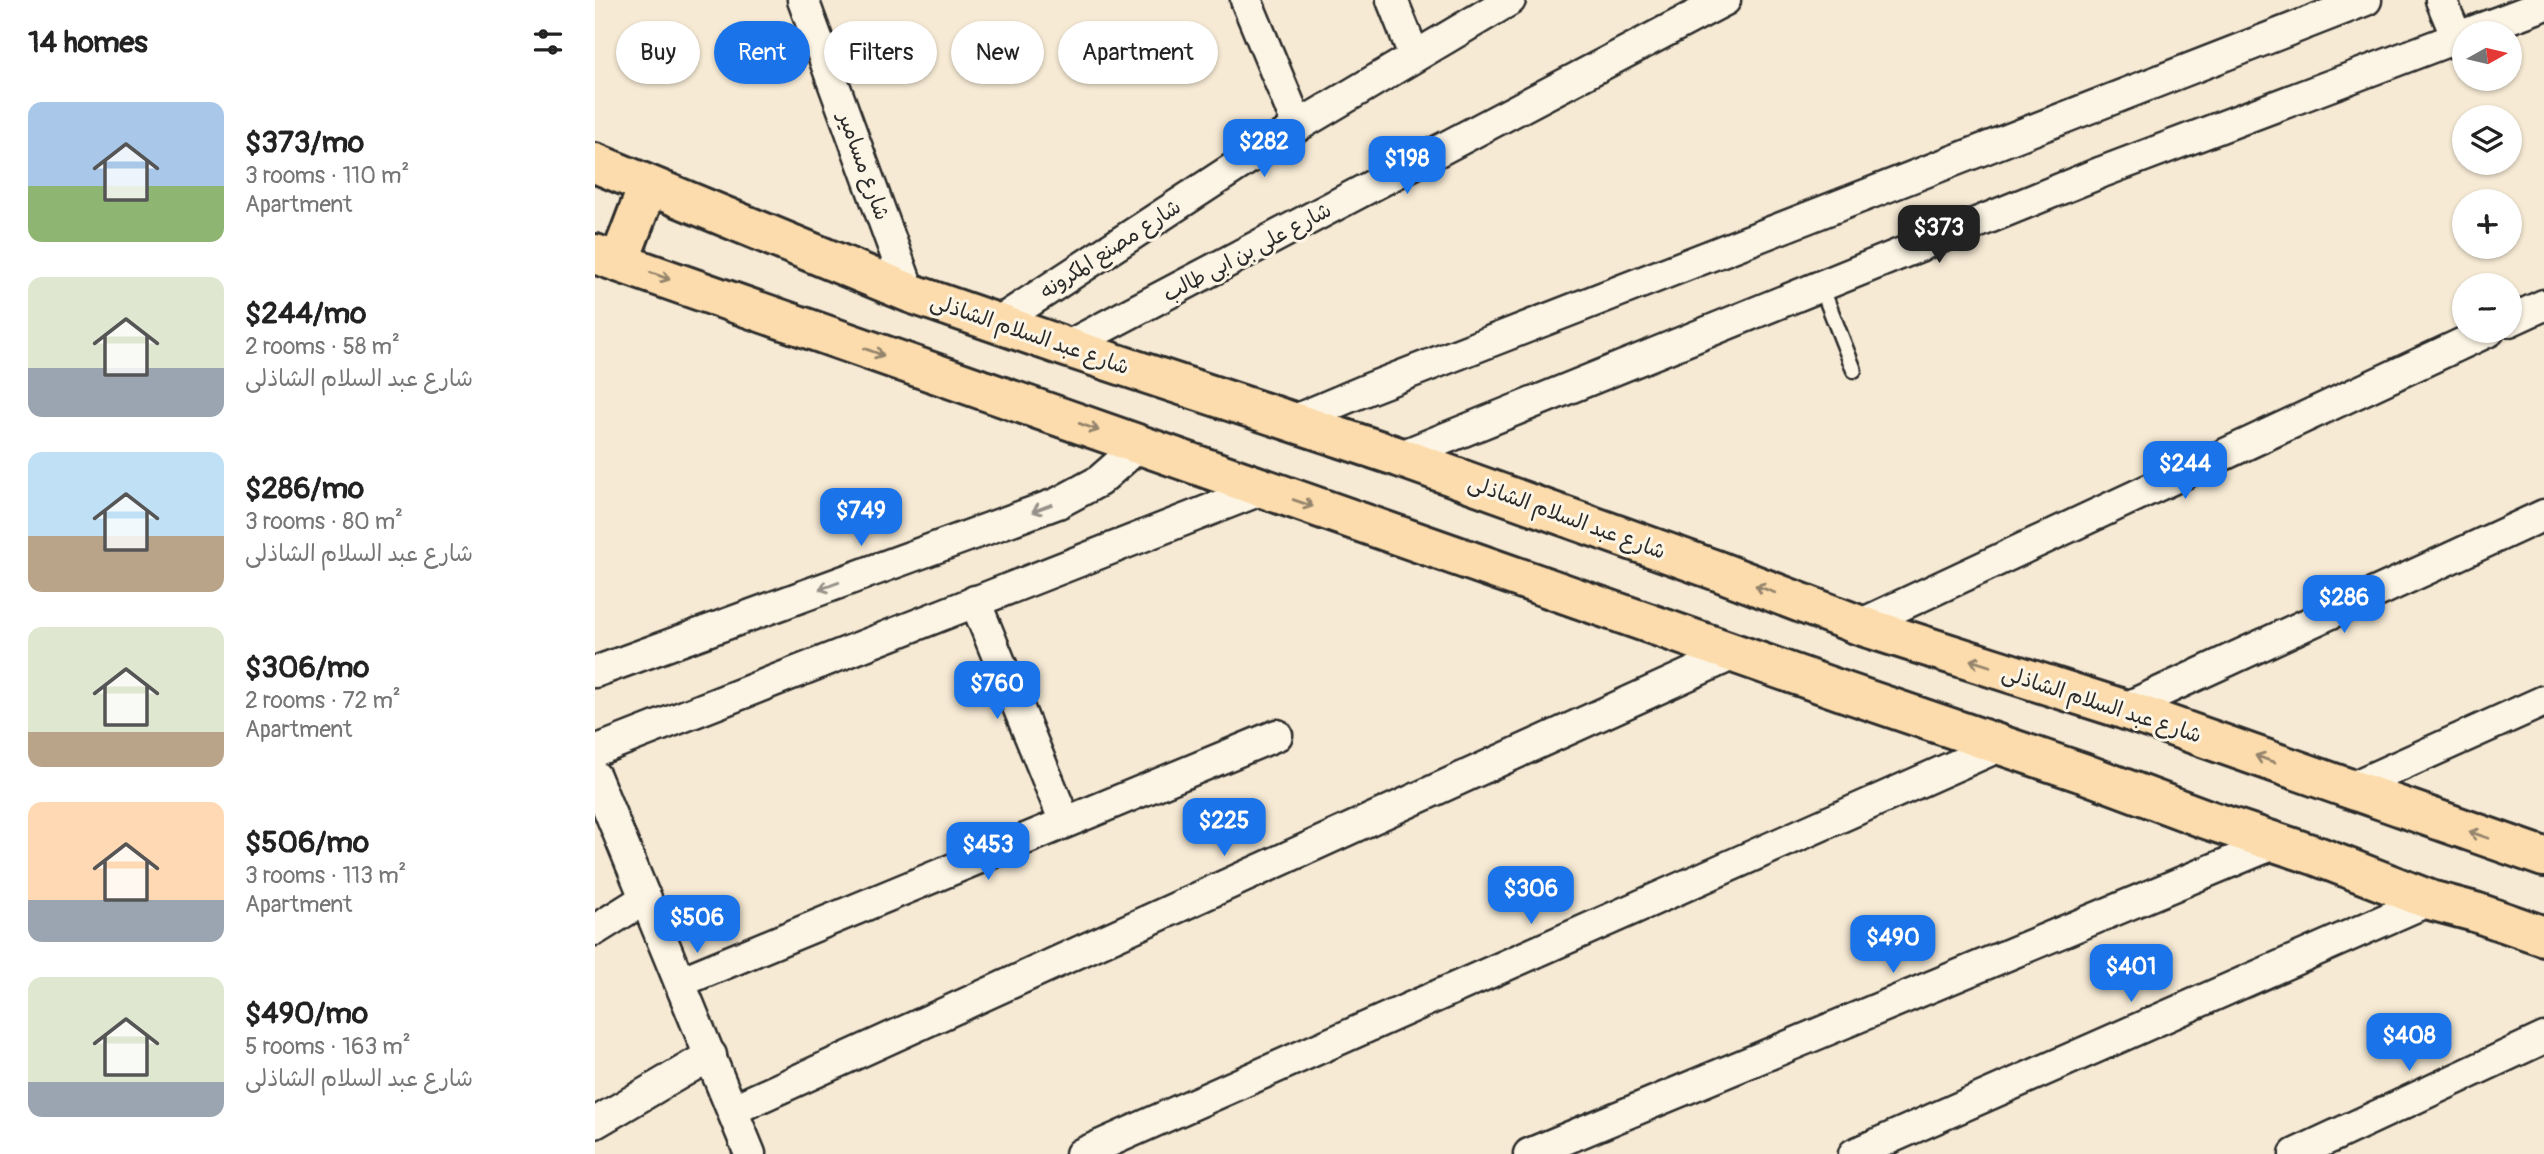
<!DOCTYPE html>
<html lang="en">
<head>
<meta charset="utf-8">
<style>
  body { margin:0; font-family:Pangolin,"Playpen Sans Arabic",sans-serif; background:#f2f2f2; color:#222; height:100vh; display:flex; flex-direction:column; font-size:26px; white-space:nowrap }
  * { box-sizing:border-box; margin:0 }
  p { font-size:23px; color:#767676 }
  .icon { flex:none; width:38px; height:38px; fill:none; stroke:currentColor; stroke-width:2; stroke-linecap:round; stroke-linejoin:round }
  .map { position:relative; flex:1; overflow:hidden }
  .drawer { display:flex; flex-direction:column; background:#fff; width:595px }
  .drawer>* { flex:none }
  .top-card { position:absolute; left:21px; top:21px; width:665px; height:63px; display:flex; gap:14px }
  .needle { width:46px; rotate:82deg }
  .controls { position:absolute; left:1857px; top:21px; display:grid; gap:14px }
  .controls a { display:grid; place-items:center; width:70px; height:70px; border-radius:50%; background:#fff; box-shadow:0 2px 5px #0004; font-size:35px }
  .price { position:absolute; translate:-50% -60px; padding:0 16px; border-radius:14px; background:#1a73e8; color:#fff; font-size:23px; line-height:46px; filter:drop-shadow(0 2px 4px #0008) }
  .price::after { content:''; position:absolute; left:50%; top:42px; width:21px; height:16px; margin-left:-10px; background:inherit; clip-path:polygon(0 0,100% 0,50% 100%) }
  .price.active { background:#222; color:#fff }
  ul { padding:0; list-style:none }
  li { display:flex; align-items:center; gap:21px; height:175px; padding:0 28px }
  li span { display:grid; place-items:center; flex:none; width:196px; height:140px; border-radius:14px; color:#555 }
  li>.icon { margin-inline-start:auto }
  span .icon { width:84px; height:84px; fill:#fffc; stroke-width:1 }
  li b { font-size:30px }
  h2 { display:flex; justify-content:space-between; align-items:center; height:84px; padding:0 28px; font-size:30px }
  .tag { padding:0 24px; border-radius:32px; background:#fff; box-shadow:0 2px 5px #0004; font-size:24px; line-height:63px }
  .tag.active { background:#1a73e8; color:#fff }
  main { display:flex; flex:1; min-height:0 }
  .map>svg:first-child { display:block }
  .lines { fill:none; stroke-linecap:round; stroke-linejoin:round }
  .lane-casing { stroke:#2b2b2b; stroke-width:19 }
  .street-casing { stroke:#2b2b2b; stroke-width:35 }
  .primary-casing { stroke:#2b2b2b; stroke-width:44 }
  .lane { stroke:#fcf5e5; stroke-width:14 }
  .street { stroke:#fcf5e5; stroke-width:30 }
  .primary { stroke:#fcdcac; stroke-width:38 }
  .oneway { stroke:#94846c }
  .oneway2 { stroke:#949088 }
  .labels { text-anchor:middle; stroke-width:6; stroke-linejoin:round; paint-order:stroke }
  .street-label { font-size:21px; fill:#2b2b2b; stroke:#fcf5e5 }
</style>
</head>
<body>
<main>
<section class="drawer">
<h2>14 homes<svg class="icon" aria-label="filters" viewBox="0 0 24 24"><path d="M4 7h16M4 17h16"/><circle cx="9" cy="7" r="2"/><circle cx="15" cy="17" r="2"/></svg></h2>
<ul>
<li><span style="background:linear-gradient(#a9c7e8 60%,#8fb573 0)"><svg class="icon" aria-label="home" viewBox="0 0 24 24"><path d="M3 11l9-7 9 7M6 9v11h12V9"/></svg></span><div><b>$373/mo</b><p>3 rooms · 110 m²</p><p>Apartment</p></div></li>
<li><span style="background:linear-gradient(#dfe7d0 65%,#9aa5b1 0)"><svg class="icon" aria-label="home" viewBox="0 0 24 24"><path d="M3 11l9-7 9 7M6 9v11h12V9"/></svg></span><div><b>$244/mo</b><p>2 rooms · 58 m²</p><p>شارع عبد السلام الشاذلى</p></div></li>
<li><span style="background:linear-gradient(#bfe0f5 60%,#b9a48a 0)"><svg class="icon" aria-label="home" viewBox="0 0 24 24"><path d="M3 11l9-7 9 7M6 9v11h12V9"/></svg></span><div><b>$286/mo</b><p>3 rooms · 80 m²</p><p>شارع عبد السلام الشاذلى</p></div></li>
<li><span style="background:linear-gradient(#dfe7d0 75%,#b9a48a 0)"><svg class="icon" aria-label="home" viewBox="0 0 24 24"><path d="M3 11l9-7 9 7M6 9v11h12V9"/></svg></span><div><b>$306/mo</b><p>2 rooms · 72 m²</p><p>Apartment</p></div></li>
<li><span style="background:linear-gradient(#ffd9b3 70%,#9aa5b1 0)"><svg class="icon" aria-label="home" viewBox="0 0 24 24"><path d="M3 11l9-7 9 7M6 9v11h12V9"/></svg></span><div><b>$506/mo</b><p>3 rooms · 113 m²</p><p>Apartment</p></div></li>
<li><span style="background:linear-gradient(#dfe7d0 75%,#9aa5b1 0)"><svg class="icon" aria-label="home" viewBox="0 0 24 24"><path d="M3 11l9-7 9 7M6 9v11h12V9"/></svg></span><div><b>$490/mo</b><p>5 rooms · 163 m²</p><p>شارع عبد السلام الشاذلى</p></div></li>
</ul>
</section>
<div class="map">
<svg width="1949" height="1154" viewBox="0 0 1949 1154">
  <rect width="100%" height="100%" fill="#f6ead4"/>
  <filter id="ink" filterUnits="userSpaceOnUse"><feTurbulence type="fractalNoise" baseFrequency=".0143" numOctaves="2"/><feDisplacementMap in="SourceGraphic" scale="14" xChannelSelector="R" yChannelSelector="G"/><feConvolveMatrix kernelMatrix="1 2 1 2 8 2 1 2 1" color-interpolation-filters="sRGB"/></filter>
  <g filter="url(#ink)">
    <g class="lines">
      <defs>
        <path id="lane" d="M1226 286 1259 370"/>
        <g id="street">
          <path d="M208 0 315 293"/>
          <path d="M651 0 703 126"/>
          <path d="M797 0 819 55"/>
          <path d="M1846 0 1862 38"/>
          <path d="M1874 33 1949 5"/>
          <path d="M1914 321 1949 305"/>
          <path d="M402 323 703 126 915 0"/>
          <path d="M471 347 1130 0"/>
          <path d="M695 422 773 389 1771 0"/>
          <path d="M804 457 1507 172 1869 35"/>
          <path d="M380 601 470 822"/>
          <path d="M1264 625 1894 331"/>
          <path d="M0 672 463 503 504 481 545 445"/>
          <path d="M1528 709 1949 515"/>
          <path d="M0 751 668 489"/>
          <path d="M0 776 155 1154"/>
          <path d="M1753 789 1949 701"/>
          <path d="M0 930 51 898"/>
          <path d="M85 982 682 735"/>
          <path d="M139 1109 1141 653"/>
          <path d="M0 1123 116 1055"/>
          <path d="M486 1154 1407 745"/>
          <path d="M934 1154 1681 843"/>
          <path d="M1259 1154 1835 900"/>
          <path d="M1700 1154 1949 1038"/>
        </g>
        <g id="primary">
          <path d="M0 163 315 293 471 347 804 457 1123 571 1264 625 1528 709 1949 857"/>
          <path d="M0 254 1250 692 1488 773 1611 819 1722 856 1835 900 1880 912 1949 936"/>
          <path d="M24 262 53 186"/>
        </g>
      </defs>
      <use href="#lane" class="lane-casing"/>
      <use href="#street" class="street-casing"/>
      <use href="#primary" class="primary-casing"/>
      <use href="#lane" class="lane"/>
      <use href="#street" class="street"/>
      <use href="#primary" class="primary"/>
    </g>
    <defs><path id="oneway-shaft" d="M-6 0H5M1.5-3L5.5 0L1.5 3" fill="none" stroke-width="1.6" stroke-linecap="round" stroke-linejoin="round" transform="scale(1.75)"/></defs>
    <g class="oneway">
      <use href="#oneway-shaft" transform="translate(65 276) rotate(20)"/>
      <use href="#oneway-shaft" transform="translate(279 352) rotate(20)"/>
      <use href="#oneway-shaft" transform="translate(494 427) rotate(20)"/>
      <use href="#oneway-shaft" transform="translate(708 503) rotate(19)"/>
      <use href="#oneway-shaft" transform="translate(1170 589) rotate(-159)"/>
      <use href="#oneway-shaft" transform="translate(1385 663) rotate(-162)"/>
      <use href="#oneway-shaft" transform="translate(1670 759) rotate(-160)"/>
      <use href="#oneway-shaft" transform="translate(1884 835) rotate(-161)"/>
    </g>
    <g class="oneway2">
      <use href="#oneway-shaft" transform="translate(447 508) rotate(160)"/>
      <use href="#oneway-shaft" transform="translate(234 586) rotate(160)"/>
    </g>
  </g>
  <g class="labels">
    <g class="street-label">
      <text transform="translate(269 166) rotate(70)" y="7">شارع مسامير</text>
      <text transform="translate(515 249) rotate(-33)" y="7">شارع مصنع المكرونه</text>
      <text transform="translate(652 252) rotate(-28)" y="7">شارع على بن ابى طالب</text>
      <text transform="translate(435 334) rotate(19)" y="7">شارع عبد السلام الشاذلى</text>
      <text transform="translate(972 517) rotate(20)" y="7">شارع عبد السلام الشاذلى</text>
      <text transform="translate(1507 704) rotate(18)" y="7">شارع عبد السلام الشاذلى</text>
    </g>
  </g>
</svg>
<div class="controls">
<a><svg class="needle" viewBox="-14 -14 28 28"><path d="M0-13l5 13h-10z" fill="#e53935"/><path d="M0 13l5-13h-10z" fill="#767676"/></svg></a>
<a><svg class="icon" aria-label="layers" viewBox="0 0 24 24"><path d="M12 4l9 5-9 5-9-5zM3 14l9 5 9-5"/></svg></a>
<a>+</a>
<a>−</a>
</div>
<b class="price" style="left:669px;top:179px">$282</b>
<b class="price" style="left:812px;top:196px">$198</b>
<b class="price active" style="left:1344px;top:265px">$373</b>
<b class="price" style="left:1590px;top:501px">$244</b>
<b class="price" style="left:266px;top:548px">$749</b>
<b class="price" style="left:1749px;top:635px">$286</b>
<b class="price" style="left:402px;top:721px">$760</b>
<b class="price" style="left:629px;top:858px">$225</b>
<b class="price" style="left:393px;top:882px">$453</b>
<b class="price" style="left:936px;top:926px">$306</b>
<b class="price" style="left:102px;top:955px">$506</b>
<b class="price" style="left:1298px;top:975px">$490</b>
<b class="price" style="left:1536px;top:1004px">$401</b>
<b class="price" style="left:1814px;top:1073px">$408</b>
<div class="top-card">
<a class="tag">Buy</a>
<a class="tag active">Rent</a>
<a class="tag">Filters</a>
<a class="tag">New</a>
<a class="tag">Apartment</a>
</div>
</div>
</main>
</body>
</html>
